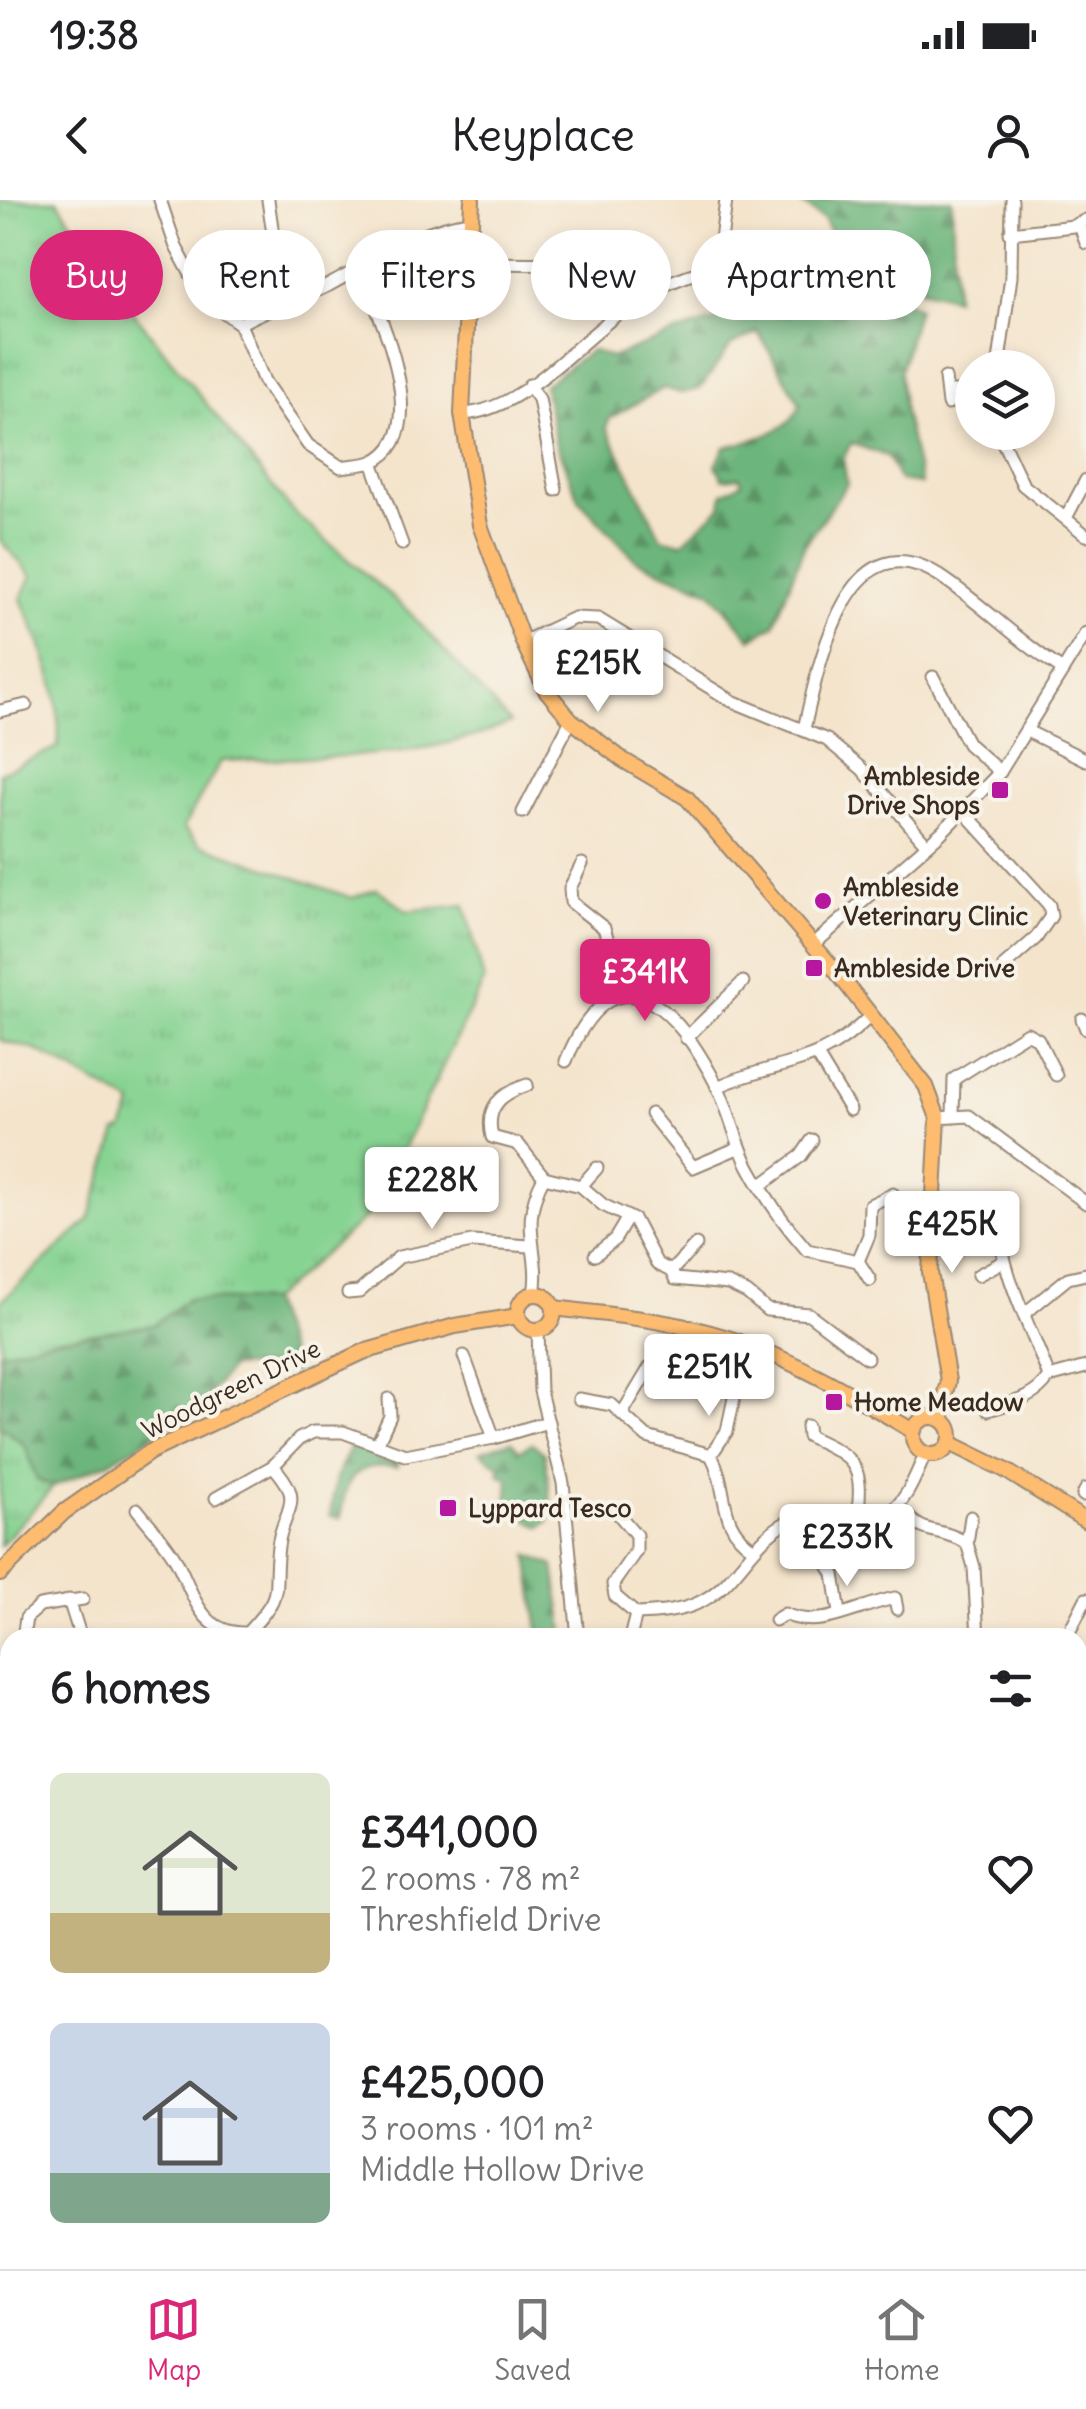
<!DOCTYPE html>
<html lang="en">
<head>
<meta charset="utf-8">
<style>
  body { margin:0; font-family:Delius,sans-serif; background:#f6f6f6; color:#202124; height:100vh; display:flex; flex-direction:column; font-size:38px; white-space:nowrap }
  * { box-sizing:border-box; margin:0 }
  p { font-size:32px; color:#757577 }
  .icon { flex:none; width:55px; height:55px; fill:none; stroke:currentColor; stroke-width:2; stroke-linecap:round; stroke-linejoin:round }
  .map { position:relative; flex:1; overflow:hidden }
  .sheet { position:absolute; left:0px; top:1428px; width:1088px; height:642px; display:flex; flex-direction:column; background:#fff; border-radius:30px 30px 0 0; box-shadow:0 5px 15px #0003 }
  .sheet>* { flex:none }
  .banner { position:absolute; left:30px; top:30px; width:1028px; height:90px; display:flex; gap:20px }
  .controls { position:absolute; left:955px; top:150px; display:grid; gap:20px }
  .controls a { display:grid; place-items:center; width:100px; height:100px; border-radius:50%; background:#fff; box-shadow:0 5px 15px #0003; font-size:50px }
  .price { position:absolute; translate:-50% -85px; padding:0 22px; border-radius:10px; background:#fff; color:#222; font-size:32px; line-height:65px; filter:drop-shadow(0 2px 5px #0008) }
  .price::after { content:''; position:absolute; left:50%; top:60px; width:30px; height:22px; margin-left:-15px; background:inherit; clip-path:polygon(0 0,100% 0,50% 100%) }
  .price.active { background:#db2777; color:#fff }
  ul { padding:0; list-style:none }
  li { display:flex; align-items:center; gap:30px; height:250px; padding:0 50px }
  li span { display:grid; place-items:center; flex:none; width:280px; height:200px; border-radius:15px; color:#555 }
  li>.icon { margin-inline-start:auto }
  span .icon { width:120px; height:120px; fill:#fffc; stroke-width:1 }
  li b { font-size:42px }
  h2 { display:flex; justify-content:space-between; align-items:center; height:120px; padding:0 50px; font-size:42px }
  .tag { padding:0 35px; border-radius:45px; background:#fff; box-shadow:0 5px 15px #0003; font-size:35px; line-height:90px }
  .tag.active { background:#db2777; color:#fff }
  .status { display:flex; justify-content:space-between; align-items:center; height:70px; padding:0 50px; background:#fff; direction:ltr }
  .status svg { height:28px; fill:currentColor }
  header { display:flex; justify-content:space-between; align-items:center; height:130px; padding:0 50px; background:#fff; font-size:45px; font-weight:600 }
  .menu { display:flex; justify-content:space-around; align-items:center; height:140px; border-top:2px solid #e0e0e0; background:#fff; font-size:28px; color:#757577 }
  .menu a { display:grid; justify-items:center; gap:5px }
  .menu .active { color:#db2777 }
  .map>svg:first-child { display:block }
  .grass { fill:url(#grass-tufts); stroke:#607e58; stroke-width:2.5 }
  .forest { fill:url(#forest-firs); stroke:#54704d; stroke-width:2.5; fill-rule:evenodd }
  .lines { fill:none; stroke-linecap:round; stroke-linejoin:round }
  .minor-casing { stroke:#988775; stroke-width:15 }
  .major-casing { stroke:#988775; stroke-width:18 }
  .minor { stroke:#fff; stroke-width:11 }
  .major { stroke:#fdbc6f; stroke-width:14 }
  .poi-dot { fill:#b5179e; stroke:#f7f3e8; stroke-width:4 }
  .labels { text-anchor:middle; stroke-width:8; stroke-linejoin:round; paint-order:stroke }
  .poi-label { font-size:25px; font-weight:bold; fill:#3b2a1e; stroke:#f7f3e8; text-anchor:start }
  .street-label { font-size:25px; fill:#3b2a1e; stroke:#f7f3e8 }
</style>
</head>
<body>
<div class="status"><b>19:38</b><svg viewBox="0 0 49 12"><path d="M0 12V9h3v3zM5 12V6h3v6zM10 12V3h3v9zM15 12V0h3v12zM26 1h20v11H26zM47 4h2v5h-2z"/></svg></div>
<header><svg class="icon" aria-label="back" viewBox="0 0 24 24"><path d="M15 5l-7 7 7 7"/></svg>Keyplace<svg class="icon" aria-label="person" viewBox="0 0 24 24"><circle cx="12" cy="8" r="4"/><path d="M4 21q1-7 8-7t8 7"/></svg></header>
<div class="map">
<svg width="1086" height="2069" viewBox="0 0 1086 2069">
  <defs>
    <pattern id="grass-tufts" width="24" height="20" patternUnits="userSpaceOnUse" patternTransform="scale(2.5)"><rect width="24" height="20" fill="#86d392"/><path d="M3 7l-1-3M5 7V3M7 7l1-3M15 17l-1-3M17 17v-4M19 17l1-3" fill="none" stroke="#75b57d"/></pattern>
    <pattern id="forest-firs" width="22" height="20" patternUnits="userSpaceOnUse" patternTransform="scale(2.5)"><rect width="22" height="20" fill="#6cb57c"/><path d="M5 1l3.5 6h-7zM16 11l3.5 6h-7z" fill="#5a9365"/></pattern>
  </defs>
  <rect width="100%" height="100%" fill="#f7f3e8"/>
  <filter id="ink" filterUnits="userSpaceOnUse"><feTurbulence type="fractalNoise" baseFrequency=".01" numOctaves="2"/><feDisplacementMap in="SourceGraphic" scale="20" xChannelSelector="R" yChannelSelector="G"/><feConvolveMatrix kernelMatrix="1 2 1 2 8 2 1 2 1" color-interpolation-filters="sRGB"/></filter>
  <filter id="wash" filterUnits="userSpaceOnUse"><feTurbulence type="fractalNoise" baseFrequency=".0048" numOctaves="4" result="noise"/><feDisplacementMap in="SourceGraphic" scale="40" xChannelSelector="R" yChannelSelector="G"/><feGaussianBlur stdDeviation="2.25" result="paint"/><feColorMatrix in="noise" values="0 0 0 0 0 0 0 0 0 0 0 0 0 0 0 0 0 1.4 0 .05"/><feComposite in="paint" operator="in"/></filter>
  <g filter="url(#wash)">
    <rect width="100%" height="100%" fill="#f4e4cc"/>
    <g class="grass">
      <path d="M0 0H57L133 112 293 312 407 410 510 523C422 562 316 556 221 561L183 628 199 644 352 698 377 689 407 711 465 705 484 781 373 1011 270 1101 188 1099 153 1125 55 1139 1 1153 0 1102 89 1020 117 932 123 930 133 904 36 850 0 840V573L58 547C63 491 43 449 21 399L32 376 0 340Z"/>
      <path d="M0 1226 25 1245 37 1280 54 1286 0 1346Z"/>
    </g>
    <g class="forest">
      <path d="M797 0H952L955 98 908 86 837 50 825 20Z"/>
      <path d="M839 68 918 108 900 172 904 213 921 284 900 281 887 256 851 243 843 259 847 284 804 346 774 425 751 439 711 391 637 361 580 301 556 244 544 185 591 150 611 158C698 122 752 104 848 108ZM758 132 800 204C792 232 750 241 725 247L716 265 723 279 740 277 742 283 723 293 721 307 682 343 661 338 606 227 610 218 664 188 681 193 700 189 731 145Z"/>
      <path d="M188 1099 270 1101 296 1173 264 1166 231 1167 198 1208 110 1262 54 1286 37 1280 25 1245 0 1226V1152L55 1139 153 1125Z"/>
      <path d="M512 1241 519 1251 532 1243 545 1254 551 1303 548 1322 541 1327 507 1308 509 1279 499 1274 500 1267 480 1252Z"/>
      <path d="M352 1244 380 1260 399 1261 397 1267C355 1261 344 1279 341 1318L330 1316 336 1277Z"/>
      <path d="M528 1355 554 1366 565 1437H540Z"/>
    </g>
  </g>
  <g filter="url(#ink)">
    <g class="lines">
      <defs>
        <g id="minor">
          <path d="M160 0 176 47 203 97 240 124 264 181 308 245 341 267C350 265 363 265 372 262 436 234 379 110 358 69"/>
          <path d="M268 0 273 34 295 100"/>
          <path d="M1079 23 1086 43"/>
          <path d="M1010 33 1074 26 1086 20"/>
          <path d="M469 63 599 64"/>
          <path d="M718 65 726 0"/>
          <path d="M240 124C268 107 301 99 331 84 379 59 417 28 471 22"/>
          <path d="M998 168 1011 77 1012 0"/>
          <path d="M945 178 948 204"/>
          <path d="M529 185 539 199 556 290"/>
          <path d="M948 192H972"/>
          <path d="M462 214C523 212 582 137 631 104 691 63 759 58 829 54"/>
          <path d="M998 232 1023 285 1086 335"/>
          <path d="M372 262 402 344"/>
          <path d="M1066 318 1086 280"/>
          <path d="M523 442 574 418 598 419 732 501 827 540 862 569 927 645"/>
          <path d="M933 477 968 544 1000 572"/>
          <path d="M0 511 26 505"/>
          <path d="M804 529C818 469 846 314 940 376 983 404 1019 443 1063 470"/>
          <path d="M1029 532 1086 560"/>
          <path d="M523 612 571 520"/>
          <path d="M964 612 1049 705 1051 716 1036 738 1004 766"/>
          <path d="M582 664 570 688 571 702 604 728 625 793"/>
          <path d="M813 745 941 633 1000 572 1086 433"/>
          <path d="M1082 819 1086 829"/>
          <path d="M686 838 743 782"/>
          <path d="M818 857 850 910"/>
          <path d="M566 861C615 742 677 806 718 888 730 913 736 942 749 967 765 997 785 1025 807 1050L858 1061 869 1035 870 1005 893 994"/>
          <path d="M527 885C500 894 485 907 492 937L518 944 544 977"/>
          <path d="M717 887C780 859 817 870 870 816"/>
          <path d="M651 914 693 967 740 947"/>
          <path d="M953 915 954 879 1027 833 1038 839 1056 875"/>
          <path d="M938 918 969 916 1086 1003"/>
          <path d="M544 977 581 986 603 1005 634 1020 657 1064 671 1071 675 1079 728 1084 747 1093 767 1110 809 1114 867 1158"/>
          <path d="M581 986 597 968"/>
          <path d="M760 986 801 956 812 940"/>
          <path d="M998 1021C1002 1076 1030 1125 1049 1177L1086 1167"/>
          <path d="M595 1055 615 1039 628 1017"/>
          <path d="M858 1061 870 1080"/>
          <path d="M671 1071 696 1045"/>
          <path d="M978 1075 1004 1061"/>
          <path d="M348 1093 359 1092 399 1057 472 1042 530 1046"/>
          <path d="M534 1094C542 1052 517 1026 544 977"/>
          <path d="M1024 1114 1068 1078 1086 1074"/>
          <path d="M538 1130 540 1191 563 1283 578 1438"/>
          <path d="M464 1156 494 1238"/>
          <path d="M579 1199 612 1205 647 1237 711 1255C730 1290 716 1324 753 1348"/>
          <path d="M988 1210C1011 1203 1035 1199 1049 1177"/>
          <path d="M623 1212 650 1167"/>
          <path d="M807 1226 808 1236C854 1257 865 1264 857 1317"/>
          <path d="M378 1242 390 1216 389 1199"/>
          <path d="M711 1255 727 1231 735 1193"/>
          <path d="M1083 1295 1086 1289"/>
          <path d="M216 1298 273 1266 299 1239 313 1232H343L405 1255 494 1238 548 1222"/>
          <path d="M898 1306C926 1340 934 1324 967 1343L974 1367 978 1438"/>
          <path d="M137 1309C150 1326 166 1342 176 1360 195 1395 199 1434 247 1433 286 1391 272 1396 278 1346 283 1308 307 1303 273 1266"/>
          <path d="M620 1316 636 1335V1351L613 1384 615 1396 636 1414C657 1413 679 1412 698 1403 739 1385 752 1333 797 1318 826 1308 862 1329 888 1313 907 1302 916 1274 925 1255"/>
          <path d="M800 1316 834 1374 840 1413"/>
          <path d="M967 1343 971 1317"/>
          <path d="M69 1400 81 1438"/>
          <path d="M775 1420 785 1414C821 1431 858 1405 895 1398L897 1409"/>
          <path d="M23 1438 26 1418 40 1406 83 1399"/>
          <path d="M630 1438 636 1414"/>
          <path d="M1066 1438 1086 1399"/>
          <path d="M10 1456 1 1468 10 1478"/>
          <path d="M1078 1519 1086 1529"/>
          <path d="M0 1546 10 1540"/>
          <path d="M1086 1606V1625"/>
          <path d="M0 1640 10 1636"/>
          <path d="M1086 1684 1082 1725H1086"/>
          <path d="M0 1757 10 1758"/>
          <path d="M1078 1781H1086"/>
          <path d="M0 1904 10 1899"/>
          <path d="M1078 1993 1086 1986"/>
          <path d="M0 2018 10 2042"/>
          <path d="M1078 2026 1086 2039"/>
          <path d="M0 2060 10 2055"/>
          <path d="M18 2060 22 2069"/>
          <path d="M74 2060 85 2066 114 2060"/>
          <path d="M158 2060 173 2069"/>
          <path d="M263 2060 269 2069"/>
          <path d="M992 2060 995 2069"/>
          <path d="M628 2063 633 2060"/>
          <path d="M769 2069 787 2060"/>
        </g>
        <g id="major">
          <path d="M472 0 462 214 480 325 523 442 546 490 571 520 623 560 687 598 840 776 926 886 938 918 930 1072 948 1181 939 1218"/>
          <circle cx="536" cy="1112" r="18"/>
          <path d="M554 1108C612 1115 672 1120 728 1138 794 1159 853 1195 913 1231"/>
          <circle cx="932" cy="1236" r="19"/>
          <path d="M950 1243 1005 1270 1086 1321"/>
          <path d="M0 1374 64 1312 150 1252 363 1152 455 1126 518 1116"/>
        </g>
      </defs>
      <use href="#minor" class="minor-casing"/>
      <use href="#major" class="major-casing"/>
      <use href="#minor" class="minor"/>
      <use href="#major" class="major"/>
    </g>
  </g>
  <g class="poi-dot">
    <rect x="990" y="580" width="20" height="20" rx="5"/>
    <circle cx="823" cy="701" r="10"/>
    <rect x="804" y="758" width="20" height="20" rx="5"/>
    <rect x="824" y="1192" width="20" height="20" rx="5"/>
    <rect x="438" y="1298" width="20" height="20" rx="5"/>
  </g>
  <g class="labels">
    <g class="poi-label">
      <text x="980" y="585" text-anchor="end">Ambleside<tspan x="980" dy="29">Drive Shops</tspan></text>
      <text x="843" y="696">Ambleside<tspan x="843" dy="29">Veterinary Clinic</tspan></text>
      <text x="834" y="777">Ambleside Drive</text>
      <text x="854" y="1211">Home Meadow</text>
      <text x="468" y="1317">Lyppard Tesco</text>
    </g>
    <g class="street-label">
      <text transform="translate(231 1189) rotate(-26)" y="9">Woodgreen Drive</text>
    </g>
  </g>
</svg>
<div class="controls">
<a><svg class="icon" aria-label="layers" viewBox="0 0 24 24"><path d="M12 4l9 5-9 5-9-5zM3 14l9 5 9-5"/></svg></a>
</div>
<b class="price" style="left:598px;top:515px">£215K</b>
<b class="price active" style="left:645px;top:824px">£341K</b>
<b class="price" style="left:432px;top:1032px">£228K</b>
<b class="price" style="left:952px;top:1076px">£425K</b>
<b class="price" style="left:709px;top:1219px">£251K</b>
<b class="price" style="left:847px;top:1389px">£233K</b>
<div class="banner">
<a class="tag active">Buy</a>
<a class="tag">Rent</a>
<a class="tag">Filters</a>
<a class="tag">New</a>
<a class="tag">Apartment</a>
</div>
<section class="sheet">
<h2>6 homes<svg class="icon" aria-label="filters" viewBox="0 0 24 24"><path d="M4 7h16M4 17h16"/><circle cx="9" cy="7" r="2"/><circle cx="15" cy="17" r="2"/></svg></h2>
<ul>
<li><span style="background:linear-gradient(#dfe7d0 70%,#c2b280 0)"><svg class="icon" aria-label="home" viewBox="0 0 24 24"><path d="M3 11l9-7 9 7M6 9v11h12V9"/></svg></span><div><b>£341,000</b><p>2 rooms · 78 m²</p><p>Threshfield Drive</p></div><svg class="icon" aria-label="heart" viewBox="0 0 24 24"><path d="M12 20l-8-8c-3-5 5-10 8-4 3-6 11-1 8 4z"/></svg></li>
<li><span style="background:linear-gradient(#c9d6e8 75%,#7fa58c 0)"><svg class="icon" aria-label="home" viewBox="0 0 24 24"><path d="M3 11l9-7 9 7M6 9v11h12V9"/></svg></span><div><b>£425,000</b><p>3 rooms · 101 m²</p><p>Middle Hollow Drive</p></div><svg class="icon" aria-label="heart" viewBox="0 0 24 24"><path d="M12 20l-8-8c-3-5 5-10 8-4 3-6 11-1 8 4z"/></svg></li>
</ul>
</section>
</div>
<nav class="menu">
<a class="active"><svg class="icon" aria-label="map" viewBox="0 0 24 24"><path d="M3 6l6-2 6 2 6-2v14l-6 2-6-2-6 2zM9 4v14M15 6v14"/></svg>Map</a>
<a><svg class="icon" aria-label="saved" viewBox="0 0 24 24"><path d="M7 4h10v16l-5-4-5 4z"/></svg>Saved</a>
<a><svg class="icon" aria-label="home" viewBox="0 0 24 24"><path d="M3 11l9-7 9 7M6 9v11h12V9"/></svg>Home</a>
</nav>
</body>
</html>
